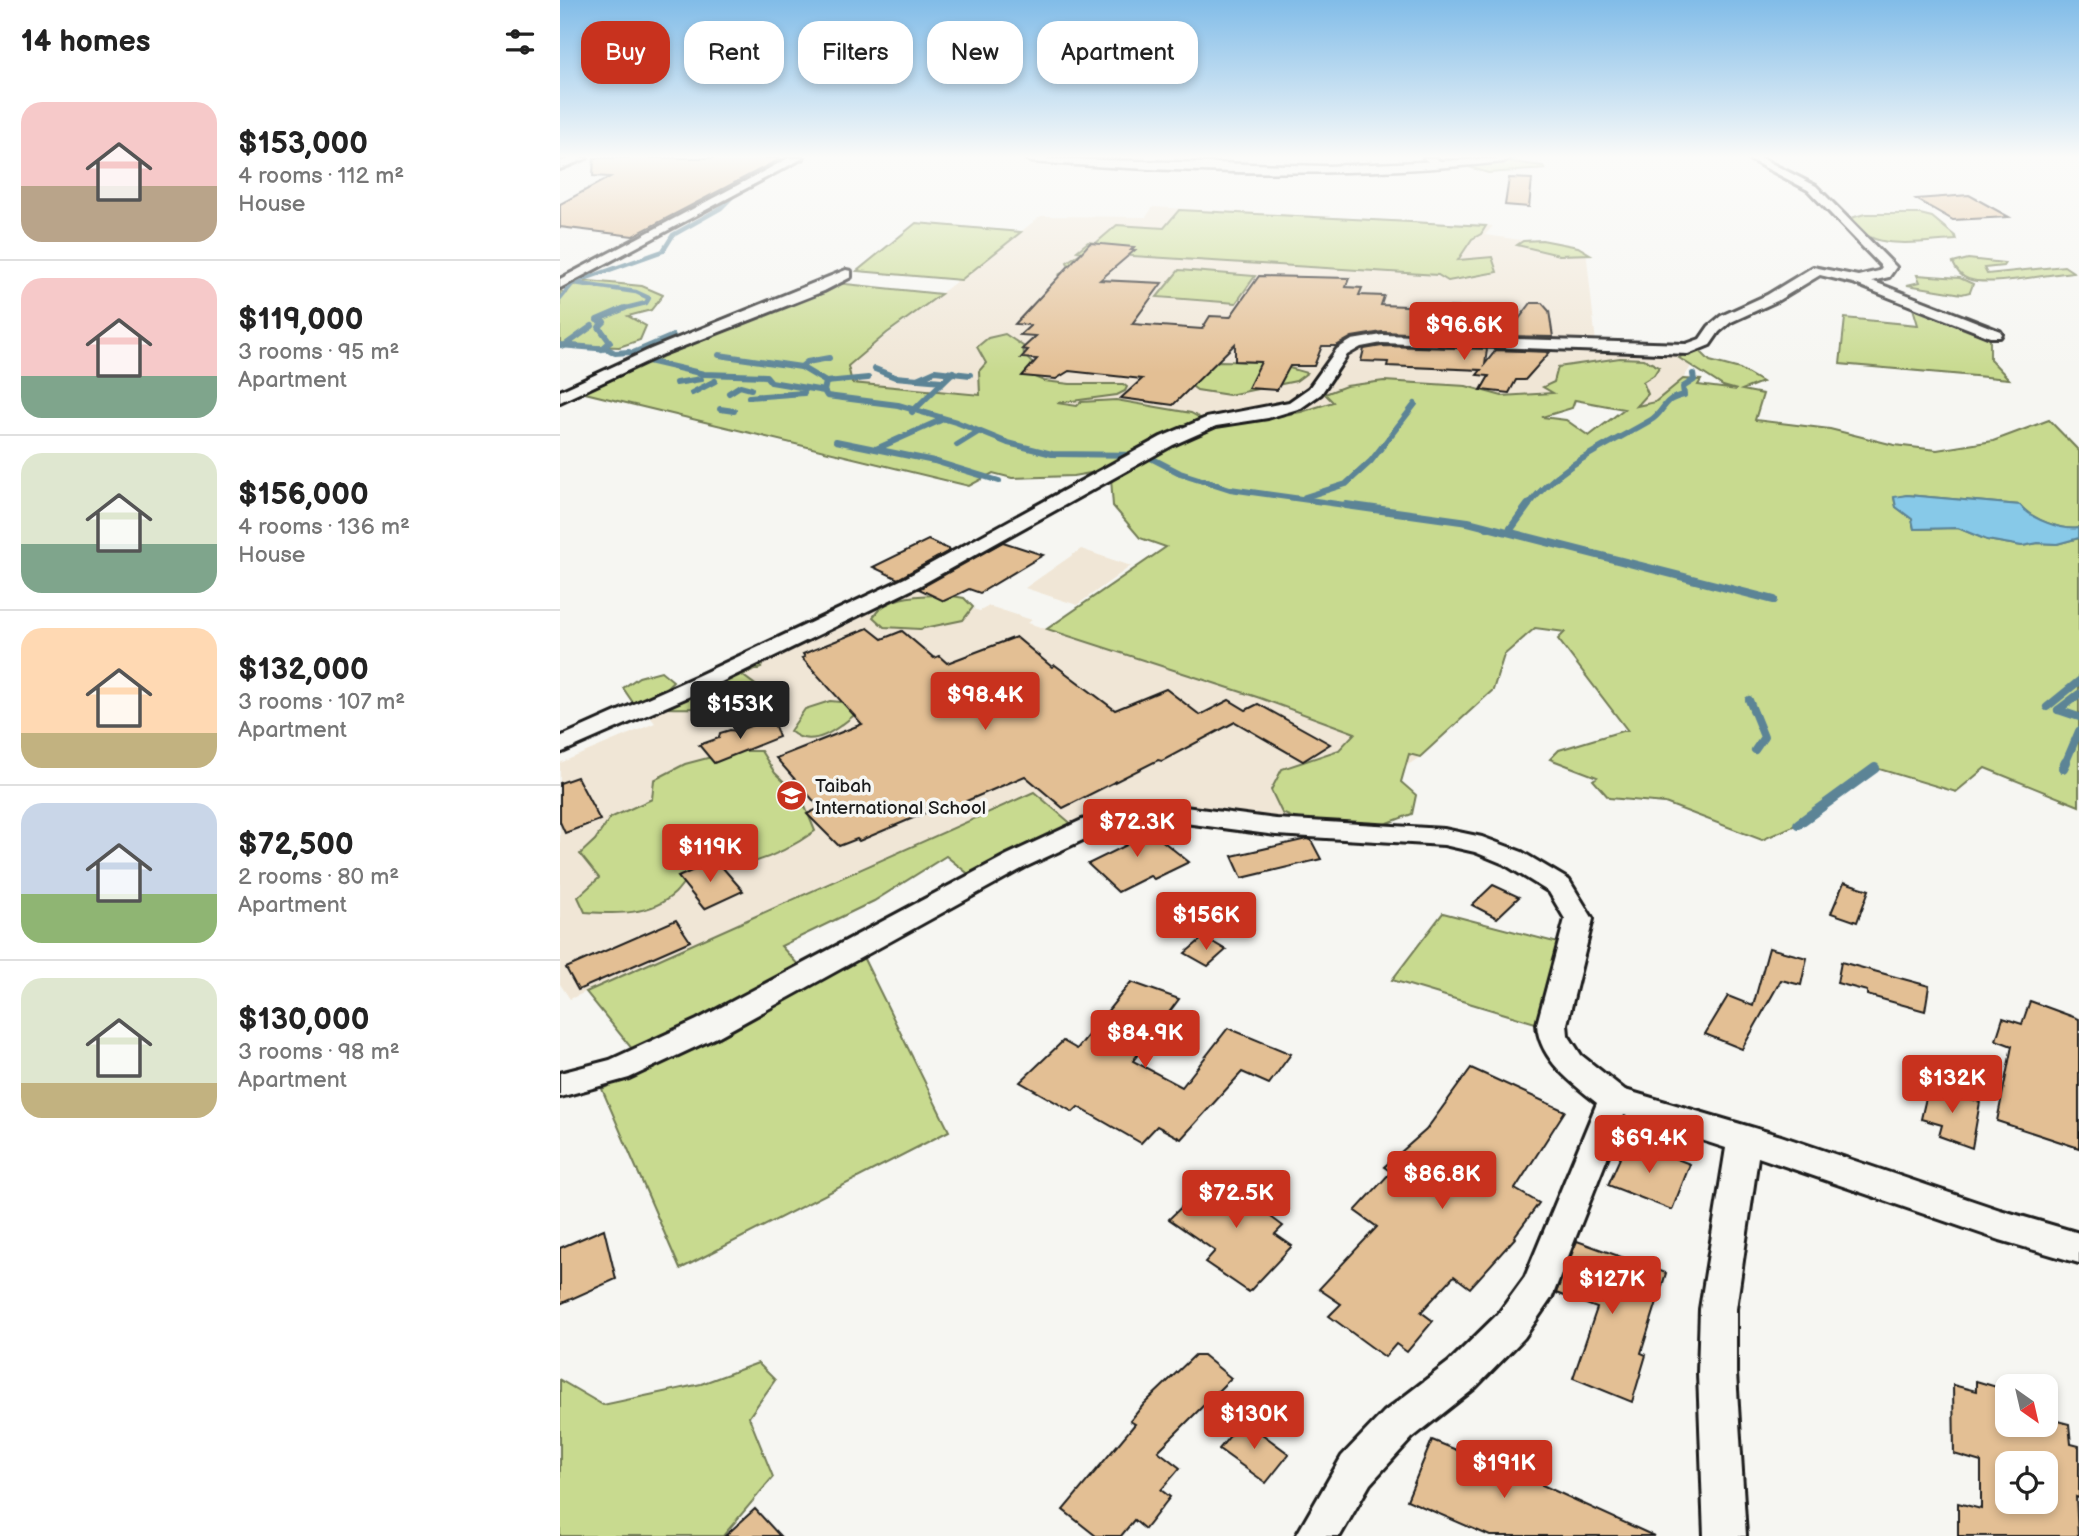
<!DOCTYPE html>
<html lang="en">
<head>
<meta charset="utf-8">
<style>
  body { margin:0; font-family:"Balsamiq Sans",sans-serif; background:#f6f6f6; color:#222; height:100vh; display:flex; flex-direction:column; font-size:26px; white-space:nowrap }
  * { box-sizing:border-box; margin:0 }
  p { font-size:23px; color:#767676 }
  .icon { flex:none; width:38px; height:38px; fill:none; stroke:currentColor; stroke-width:2; stroke-linecap:round; stroke-linejoin:round }
  .map { position:relative; flex:1; overflow:hidden }
  .side { display:flex; flex-direction:column; background:#fff; width:560px }
  .side>* { flex:none }
  .top-card { position:absolute; left:21px; top:21px; width:665px; height:63px; display:flex; gap:14px }
  .needle { width:46px; rotate:146deg }
  .buttons { position:absolute; left:1435px; top:1374px; display:grid; gap:14px }
  .buttons a { display:grid; place-items:center; width:63px; height:63px; border-radius:14px; background:#fff; box-shadow:0 4px 10px #0003; font-size:35px }
  .price { position:absolute; translate:-50% -60px; padding:0 16px; border-radius:7px; background:#c8321e; color:#fff; font-size:23px; line-height:46px; filter:drop-shadow(0 2px 4px #0008) }
  .price::after { content:''; position:absolute; left:50%; top:42px; width:21px; height:16px; margin-left:-10px; background:inherit; clip-path:polygon(0 0,100% 0,50% 100%) }
  .price.active { background:#222; color:#fff }
  ul { padding:0; list-style:none }
  li { display:flex; align-items:center; gap:21px; height:175px; padding:0 21px }
  li+li { border-top:2px solid #e0e0e0 }
  li span { display:grid; place-items:center; flex:none; width:196px; height:140px; border-radius:21px; color:#555 }
  li>.icon { margin-inline-start:auto }
  span .icon { width:84px; height:84px; fill:#fffc; stroke-width:1 }
  li b { font-size:30px }
  h2 { display:flex; justify-content:space-between; align-items:center; height:84px; padding:0 21px; font-size:30px }
  .pill { padding:0 24px; border-radius:21px; background:#fff; box-shadow:0 4px 10px #0003; font-size:24px; line-height:63px }
  .pill.active { background:#c8321e; color:#fff }
  main { display:flex; flex:1; min-height:0 }
  .map>svg:first-child { display:block }
  .built { fill:#f0e6d6 }
  .green { fill:#c8da8f; stroke:#727b56; stroke-width:2; fill-rule:evenodd }
  .water { fill:#87c9e8; stroke:#5c8496; stroke-width:2 }
  .lines { fill:none; stroke-linecap:round; stroke-linejoin:round }
  .stream-far3 { stroke:#5c8496; stroke-width:4.5 }
  .stream-far2 { stroke:#5c8496; stroke-width:6 }
  .stream-far1 { stroke:#5c8496; stroke-width:8 }
  .stream { stroke:#5c8496; stroke-width:10 }
  .building { fill:#e3bf94; stroke:#1c1c1c; stroke-width:2; fill-rule:evenodd }
  .minor-casing { stroke:#1c1c1c; stroke-width:6 }
  .tertiary-casing { stroke:#1c1c1c; stroke-width:5 }
  .minor { fill:#f6f6f2; fill-rule:evenodd }
  .tertiary { fill:#f6f6f2; fill-rule:evenodd }
  .labels { text-anchor:middle; stroke-width:7; stroke-linejoin:round; paint-order:stroke }
  .poi-label { font-size:19px; fill:#1c1c1c; stroke:#f6f6f2; text-anchor:start }
</style>
</head>
<body>
<main>
<section class="side">
<h2>14 homes<svg class="icon" aria-label="filters" viewBox="0 0 24 24"><path d="M4 7h16M4 17h16"/><circle cx="9" cy="7" r="2"/><circle cx="15" cy="17" r="2"/></svg></h2>
<ul>
<li><span style="background:linear-gradient(#f6c9c9 60%,#b9a48a 0)"><svg class="icon" aria-label="home" viewBox="0 0 24 24"><path d="M3 11l9-7 9 7M6 9v11h12V9"/></svg></span><div><b>$153,000</b><p>4 rooms · 112 m²</p><p>House</p></div></li>
<li><span style="background:linear-gradient(#f6c9c9 70%,#7fa58c 0)"><svg class="icon" aria-label="home" viewBox="0 0 24 24"><path d="M3 11l9-7 9 7M6 9v11h12V9"/></svg></span><div><b>$119,000</b><p>3 rooms · 95 m²</p><p>Apartment</p></div></li>
<li><span style="background:linear-gradient(#dfe7d0 65%,#7fa58c 0)"><svg class="icon" aria-label="home" viewBox="0 0 24 24"><path d="M3 11l9-7 9 7M6 9v11h12V9"/></svg></span><div><b>$156,000</b><p>4 rooms · 136 m²</p><p>House</p></div></li>
<li><span style="background:linear-gradient(#ffd9b3 75%,#c2b280 0)"><svg class="icon" aria-label="home" viewBox="0 0 24 24"><path d="M3 11l9-7 9 7M6 9v11h12V9"/></svg></span><div><b>$132,000</b><p>3 rooms · 107 m²</p><p>Apartment</p></div></li>
<li><span style="background:linear-gradient(#c9d6e8 65%,#8fb573 0)"><svg class="icon" aria-label="home" viewBox="0 0 24 24"><path d="M3 11l9-7 9 7M6 9v11h12V9"/></svg></span><div><b>$72,500</b><p>2 rooms · 80 m²</p><p>Apartment</p></div></li>
<li><span style="background:linear-gradient(#dfe7d0 75%,#c2b280 0)"><svg class="icon" aria-label="home" viewBox="0 0 24 24"><path d="M3 11l9-7 9 7M6 9v11h12V9"/></svg></span><div><b>$130,000</b><p>3 rooms · 98 m²</p><p>Apartment</p></div></li>
</ul>
</section>
<div class="map">
<svg width="1519" height="1536" viewBox="0 0 1519 1536">
  <rect width="100%" height="100%" fill="#f6f6f2"/>
  <filter id="ink" filterUnits="userSpaceOnUse"><feTurbulence type="fractalNoise" baseFrequency=".0143" numOctaves="2"/><feDisplacementMap in="SourceGraphic" scale="14" xChannelSelector="R" yChannelSelector="G"/><feConvolveMatrix kernelMatrix="1 2 1 2 8 2 1 2 1" color-interpolation-filters="sRGB"/></filter>
  <g filter="url(#ink)">
    <g class="built">
      <path d="M593 207 933 226 925 235 1026 249 1036 343 1130 353V368L1123 379 1095 402 1076 406 1033 404 1014 400 750 429 291 383 287 366 481 216 586 217Z"/>
      <path d="M521 549 571 566 517 605 465 588Z"/>
      <path d="M352 587 384 601 420 611 429 606 472 620 468 623 700 698 860 757 760 823 689 817 585 800 549 809 514 826 474 792 10 999 0 984V763L95 723 87 713Z"/>
    </g>
    <g class="green">
      <path d="M944 161 983 166 985 169 928 173 906 166Z"/>
      <path d="M619 210 926 226 921 234 912 239 898 260 932 257 937 272 888 281 878 275 557 255 506 276 500 274 510 268 507 262 522 252 517 251 528 242 536 243 557 225 604 228Z"/>
      <path d="M1305 214H1360L1372 217 1395 236 1396 240C1364 241 1306 254 1291 218Z"/>
      <path d="M356 223 461 232 401 280 297 271Z"/>
      <path d="M982 240 1018 247 1030 254 999 255 957 245 963 241Z"/>
      <path d="M1408 259 1445 263 1443 266 1424 268 1427 274 1504 266 1513 272C1488 274 1429 287 1408 279 1400 276 1396 270 1393 263Z"/>
      <path d="M619 270 695 276 676 303 597 297Z"/>
      <path d="M1357 275 1400 278 1413 284 1410 292 1402 294 1347 285 1360 282Z"/>
      <path d="M29 281 82 286 103 295 91 310 68 316 86 326 80 340 59 347 0 345V291L7 293 10 286Z"/>
      <path d="M276 283 381 294 327 333 288 366 292 383 420 395 419 371 426 363 417 347 428 338 445 334 463 346 464 355 472 363 469 375 484 381 510 384H563L567 387 565 391 557 395 497 403 517 406 521 402 556 400 631 413 640 418 542 471 513 476 452 478 433 473 409 486 21 392 45 377Z"/>
      <path d="M1352 305 1430 334V359L1449 379 1280 364 1285 318 1358 325Z"/>
      <path d="M1128 351 1141 352 1150 361 1180 369 1202 382 1182 390 1203 394 1195 420 1270 429 1334 445 1377 450 1433 441 1489 420 1519 451V528C1502 531 1471 519 1460 505L1347 495 1334 498 1336 507 1352 519 1354 529 1398 528 1427 540 1462 546 1478 543 1497 544 1519 538V806L1425 768 1396 792 1316 768 1238 824 1202 840 1105 803 1049 798 1033 780 1037 777 990 759 999 750 1062 731H1068L998 639 1005 632 975 628 944 655 933 690 860 757 849 754 841 782 856 795 852 814 817 827 753 826 722 813 711 790 722 769 779 750 795 733 700 698 487 629 606 547 580 538 553 506 551 478 641 430 741 412 773 402 765 394 786 386 824 381 906 386 942 396 993 393 983 387 994 382 998 367 1060 358 1084 359 1099 367 1094 375 1083 382 1088 394 1077 406 1095 402 1123 379 1141 380 1138 385 1177 390 1163 386 1119 358ZM1015 400 1064 409 1029 436 1006 420 982 417 1012 408Z"/>
      <path d="M659 361 708 362 747 373 736 381 669 395 637 390 629 384 643 364Z"/>
      <path d="M387 595 404 598 413 607 403 620 360 629 324 627 313 617C328 593 362 596 387 595Z"/>
      <path d="M203 661 201 668 182 675 198 687C172 715 111 708 76 707L63 688 79 677 101 671 113 681 97 697Z"/>
      <path d="M270 701 291 703 298 712C279 728 252 751 230 731L245 709Z"/>
      <path d="M174 751H201L215 773 242 799 255 831C220 856 179 873 136 866 129 874 123 885 115 893 90 916 56 914 25 912L18 897 39 878 20 854 35 840 50 818 92 799 94 780 125 764Z"/>
      <path d="M474 792 514 826 411 876 386 856 314 901 221 946 242 969 77 1055 26 992Z"/>
      <path d="M883 913 1002 944 982 1025 832 980Z"/>
      <path d="M303 957 389 1131 120 1269 42 1089Z"/>
      <path d="M198 1363 215 1380 189 1417 213 1477 163 1536H0V1380L43 1405 141 1384Z"/>
    </g>
    <path class="water" d="M1347 495 1460 505C1471 519 1502 531 1519 528V538L1497 544 1478 543 1462 546 1427 540 1398 528 1354 529 1352 519 1336 507 1334 497Z"/>
    <g class="lines">
      <g class="stream-far3">
        <path d="M936 161 955 158"/>
        <path d="M14 283 76 292 89 298 86 303 58 310"/>
        <path d="M0 299 13 283 103 251 113 235 161 208 172 197"/>
      </g>
      <g class="stream-far2">
        <path d="M0 345 48 349 55 353 69 352 88 361 144 374 206 376 211 382 264 391 267 396 338 405 396 422 448 443 492 454 585 455 620 473 670 489 799 507"/>
        <path d="M4 346 32 326"/>
        <path d="M42 349 50 342 39 327 44 322 37 320 65 308"/>
        <path d="M73 353 113 336"/>
        <path d="M159 355 241 367"/>
        <path d="M315 369 335 377 382 381"/>
        <path d="M357 379 375 371 410 375"/>
        <path d="M266 382 308 378"/>
        <path d="M116 383 141 379"/>
        <path d="M264 391 266 382 241 367 247 362 269 358"/>
        <path d="M132 393 155 381"/>
        <path d="M169 393 180 386 191 389"/>
        <path d="M189 397 244 393"/>
        <path d="M160 409 174 411"/>
        <path d="M352 412 393 372"/>
        <path d="M276 441 374 461 439 481"/>
        <path d="M397 445 418 432"/>
        <path d="M316 449 381 420"/>
        <path d="M745 497 786 484 811 461 855 404"/>
        <path d="M967 507C998 465 1047 446 1091 420 1100 415 1102 407 1109 401 1112 398 1120 396 1124 395L1123 387 1134 380 1133 374"/>
      </g>
      <g class="stream-far1">
        <path d="M786 505 908 522 1214 600"/>
        <path d="M949 531 968 505"/>
        <path d="M1189 700 1204 737 1195 750"/>
        <path d="M1487 707 1519 681"/>
        <path d="M1498 710 1519 694"/>
        <path d="M1498 710 1519 717"/>
        <path d="M1505 764 1519 731"/>
      </g>
      <g class="stream">
        <path d="M1503 768 1506 762"/>
        <path d="M1238 824 1315 768"/>
      </g>
    </g>
    <g class="building">
      <path d="M34 158H222L73 236 0 227V204L50 177 33 176Z"/>
      <path d="M949 178 972 179 969 207 945 205Z"/>
      <path d="M1409 195 1449 217 1393 220 1356 199Z"/>
      <path d="M530 243 574 247 571 250H575L540 280 602 283 572 324 642 329 650 316 670 317 699 276 789 278 786 287 802 288 799 295 824 296 821 305 930 309 928 336 822 332 792 337 776 346H762L754 366H730L717 390 688 388 701 362 675 361V344L613 405 561 398 582 379 509 371 496 379 462 376 477 359 461 358 468 350 462 349 476 336 460 335 471 325 455 324Z"/>
      <path d="M971 303H982L989 311 993 337 946 336Z"/>
      <path d="M822 346 927 349 925 364 936 350 990 352 965 380H956L949 393 921 390 929 376 917 375 921 370 827 366 828 362 801 361 804 349Z"/>
      <path d="M368 540 391 550 338 579 313 567Z"/>
      <path d="M443 542 483 555 420 593 409 589 384 601 359 589Z"/>
      <path d="M308 628 322 639 342 631 374 658 379 656 387 663 456 637 492 667 495 665 555 710 606 689 640 715 669 700 686 710 698 704 770 744 743 761 675 722 602 761 598 760 503 808 465 776 390 808 386 804 299 841 297 839 279 846 247 814 260 808 216 758 302 724 242 658 245 657 243 654Z"/>
      <path d="M212 718 219 737 154 763 139 745 159 738 160 733 170 730 177 731Z"/>
      <path d="M17 777 40 820 5 833 0 822V783Z"/>
      <path d="M580 823 629 862 594 879 590 876 558 892 528 864 567 845 556 834Z"/>
      <path d="M747 839 751 840 761 859 682 878 672 856Z"/>
      <path d="M156 860 183 891 144 909 118 877Z"/>
      <path d="M1284 882 1309 890 1297 922 1271 913Z"/>
      <path d="M933 885 959 897 937 918 912 905Z"/>
      <path d="M116 920 130 941 18 990 6 968Z"/>
      <path d="M644 937 666 950 648 966 625 953Z"/>
      <path d="M1209 948 1247 958 1241 985 1221 980 1182 1049 1145 1034 1168 996 1193 1006Z"/>
      <path d="M1281 962 1369 986 1365 1011 1307 995V991L1277 983Z"/>
      <path d="M571 982 619 999 573 1061 622 1087 668 1028 731 1054 709 1084 682 1072 621 1139 597 1126 581 1143 518 1107 513 1112 460 1082 503 1041 517 1049Z"/>
      <path d="M1470 1001 1519 1019V1148L1437 1121 1452 1046 1436 1040 1443 1018 1462 1024Z"/>
      <path d="M911 1068 1005 1111 955 1189 979 1203 954 1237 955 1238 910 1288 894 1276 861 1312 873 1321 847 1352 836 1344 825 1357 769 1316 781 1304 759 1289 817 1227 795 1211 831 1172 824 1167 866 1130Z"/>
      <path d="M1369 1085 1420 1102 1412 1148 1379 1136 1382 1125 1361 1119Z"/>
      <path d="M1068 1140 1130 1164 1112 1210 1048 1185Z"/>
      <path d="M682 1177 724 1204 711 1217 723 1226 715 1234 732 1246 689 1292 645 1262 655 1251 609 1219 642 1187 653 1194 665 1183 671 1188Z"/>
      <path d="M44 1229 56 1279 0 1304V1248Z"/>
      <path d="M1017 1241 1106 1273 1081 1353 1086 1355 1072 1402 1013 1378 1037 1308 996 1293Z"/>
      <path d="M635 1355H643L671 1378 598 1451 620 1468 601 1490 610 1497 585 1529 574 1520 561 1536H536L503 1510 575 1424 570 1421 584 1404Z"/>
      <path d="M1416 1381 1447 1390V1424H1486V1418L1509 1424 1511 1444 1519 1446V1498L1516 1497 1518 1536H1398V1503L1421 1509V1462L1394 1454 1393 1385 1416 1391ZM1447 1463H1486V1502H1447Z"/>
      <path d="M683 1420 729 1454 706 1483 659 1449Z"/>
      <path d="M872 1440 980 1484 1094 1536H930L847 1500Z"/>
      <path d="M195 1509 220 1536H165Z"/>
    </g>
    <g class="lines">
      <defs>
        <g id="minor">
          <path d="M11 158H27L0 169V162Z"/>
          <path d="M229 158H243L0 288V279Z"/>
          <path d="M864 158H876L882 163 872 165Z"/>
          <path d="M1187 158H1201L1256 186 1336 267 1329 277 1312 281 1440 331 1442 334 1440 337H1430L1293 283 1260 275 1217 301 1171 322 1159 332 1150 345 1128 354 822 343 801 347 787 355 761 394 741 408 708 418 656 426 613 445 359 586 153 686 0 753V737L137 676 345 578 601 437 646 418 729 402 749 388 777 349 792 340 822 335 1126 344 1140 339 1149 326 1161 316 1207 295 1253 267 1298 276 1319 271 1322 267 1248 190Z"/>
          <path d="M286 270 291 271V277L264 291 101 355 0 402V391L91 349Z"/>
          <path d="M578 804 617 806 716 819 884 829 922 837 962 852 1009 880 1033 919 1007 1024 1008 1035 1021 1055 1065 1090 1221 1136 1440 1210 1519 1233V1263L1440 1240 1198 1157 1176 1309V1373L1186 1536H1144L1138 1373 1140 1309 1166 1148 1064 1115 992 1297 964 1338 915 1388 852 1438 810 1484 780 1536H736L782 1456 824 1412 889 1362 938 1314 965 1277 1037 1103C1011 1082 979 1059 977 1024L1005 919 989 892 944 864 915 852 884 845 716 835 617 822 579 820 540 832 465 867 159 1036 69 1078 0 1097V1073L50 1060 137 1020 447 855 522 820Z"/>
        </g>
        <path id="tertiary" d="M464 158 766 166 950 158 943 162C785 179 629 173 471 162Z"/>
      </defs>
      <use href="#minor" class="minor-casing"/>
      <use href="#tertiary" class="tertiary-casing"/>
      <use href="#minor" class="minor"/>
      <use href="#tertiary" class="tertiary"/>
    </g>
  </g>
  <linearGradient id="sky" x2="0" y2="1"><stop stop-color="#81bce8"/><stop offset="0.42" stop-color="#fbfbf9"/><stop offset="1" stop-color="#fbfbf9" stop-opacity="0"/></linearGradient>
  <rect width="1519" height="373" fill="url(#sky)"/>
  <defs>
    <symbol id="school-disc" viewBox="-11 -11 22 22"><circle r="9.5" fill="#c8321e" stroke="#f6f6f2"/><path d="M0-5L7-2L0 1L-7-2ZM-4 1L0 2.5L4 1V4Q0 6-4 4Z" fill="#fff"/></symbol>
  </defs>
  <g fill-rule="evenodd">
    <use href="#school-disc" x="214" y="778" width="35" height="35"/>
  </g>
  <g class="labels">
    <g class="poi-label">
      <text x="255" y="792">Taibah<tspan x="255" dy="22">International School</tspan></text>
    </g>
  </g>
</svg>
<div class="buttons">
<a><svg class="needle" viewBox="-14 -14 28 28"><path d="M0-13l5 13h-10z" fill="#e53935"/><path d="M0 13l5-13h-10z" fill="#767676"/></svg></a>
<a><svg class="icon" aria-label="locate" viewBox="0 0 24 24"><circle cx="12" cy="12" r="6"/><path d="M12 2v4M12 18v4M2 12h4M18 12h4"/></svg></a>
</div>
<b class="price" style="left:904px;top:362px">$96.6K</b>
<b class="price" style="left:425px;top:732px">$98.4K</b>
<b class="price active" style="left:180px;top:741px">$153K</b>
<b class="price" style="left:577px;top:859px">$72.3K</b>
<b class="price" style="left:150px;top:884px">$119K</b>
<b class="price" style="left:646px;top:952px">$156K</b>
<b class="price" style="left:585px;top:1070px">$84.9K</b>
<b class="price" style="left:1392px;top:1115px">$132K</b>
<b class="price" style="left:1089px;top:1175px">$69.4K</b>
<b class="price" style="left:882px;top:1211px">$86.8K</b>
<b class="price" style="left:676px;top:1230px">$72.5K</b>
<b class="price" style="left:1052px;top:1316px">$127K</b>
<b class="price" style="left:694px;top:1451px">$130K</b>
<b class="price" style="left:944px;top:1500px">$191K</b>
<div class="top-card">
<a class="pill active">Buy</a>
<a class="pill">Rent</a>
<a class="pill">Filters</a>
<a class="pill">New</a>
<a class="pill">Apartment</a>
</div>
</div>
</main>
</body>
</html>
